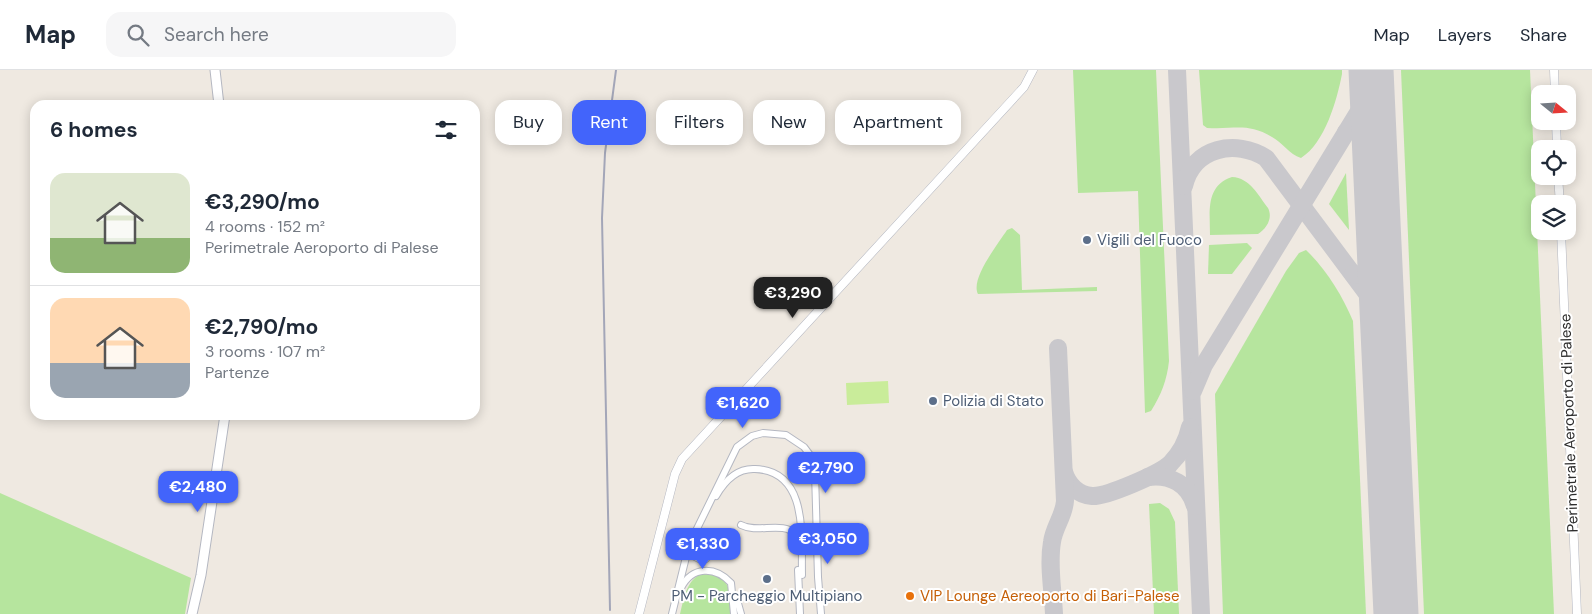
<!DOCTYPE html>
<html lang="en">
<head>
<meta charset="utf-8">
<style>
  body { margin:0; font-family:"DM Sans",sans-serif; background:#f6f6f7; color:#1f2937; height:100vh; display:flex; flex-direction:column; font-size:19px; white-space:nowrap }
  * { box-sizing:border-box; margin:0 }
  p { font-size:16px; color:#747a83 }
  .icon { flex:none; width:28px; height:28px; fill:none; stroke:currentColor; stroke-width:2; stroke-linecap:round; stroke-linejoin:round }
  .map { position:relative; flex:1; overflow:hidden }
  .side { position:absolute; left:30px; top:30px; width:450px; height:320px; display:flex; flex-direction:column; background:#fff; border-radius:15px; box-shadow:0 2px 12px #0003 }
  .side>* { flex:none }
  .banner { position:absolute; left:495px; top:30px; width:475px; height:45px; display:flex; gap:10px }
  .needle { width:32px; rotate:108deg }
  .controls { position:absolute; left:1531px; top:15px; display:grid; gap:10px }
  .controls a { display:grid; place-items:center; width:45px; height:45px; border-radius:10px; background:#fff; box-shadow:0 2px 12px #0003; font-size:25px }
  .price { position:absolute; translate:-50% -42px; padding:0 11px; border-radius:10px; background:#4264fb; color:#fff; font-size:16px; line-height:32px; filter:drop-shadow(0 1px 2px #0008) }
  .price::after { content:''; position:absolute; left:50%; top:30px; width:15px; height:11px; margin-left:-8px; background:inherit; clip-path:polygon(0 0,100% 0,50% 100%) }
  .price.current { background:#222; color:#fff }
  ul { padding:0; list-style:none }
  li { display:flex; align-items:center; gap:15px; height:125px; padding:0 20px }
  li+li { border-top:1px solid #e0e1e3 }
  li span { display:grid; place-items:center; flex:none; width:140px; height:100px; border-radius:15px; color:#555 }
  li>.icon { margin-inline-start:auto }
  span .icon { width:60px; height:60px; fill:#fffc; stroke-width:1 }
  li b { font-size:21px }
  h2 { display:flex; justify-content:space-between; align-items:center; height:60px; padding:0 20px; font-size:21px }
  .pill { padding:0 18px; border-radius:15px; background:#fff; box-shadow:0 2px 12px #0003; font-size:18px; line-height:45px }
  .pill.current { background:#4264fb; color:#fff }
  header { display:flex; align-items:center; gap:30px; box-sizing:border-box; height:70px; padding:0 25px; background:#fff; border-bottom:1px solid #e0e1e3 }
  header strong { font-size:24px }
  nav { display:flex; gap:28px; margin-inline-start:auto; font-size:18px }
  .search { width:350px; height:45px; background:#f6f6f7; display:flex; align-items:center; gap:12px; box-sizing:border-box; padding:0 18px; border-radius:15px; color:#747a83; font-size:19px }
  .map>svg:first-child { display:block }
  .green { fill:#b6e59e }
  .pitch { fill:#c9ec9a }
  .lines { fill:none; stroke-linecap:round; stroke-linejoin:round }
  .taxiway { stroke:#c9c8cc; stroke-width:18 }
  .runway { stroke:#c9c8cc; stroke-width:45 }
  .minor-casing { stroke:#b4b7c1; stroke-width:8 }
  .tertiary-casing { stroke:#b4b7c1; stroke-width:9 }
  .secondary-casing { stroke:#b4b7c1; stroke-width:11 }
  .minor { stroke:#fff; stroke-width:6 }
  .tertiary { stroke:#fff; stroke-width:8 }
  .secondary { stroke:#fff; stroke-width:9 }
  .rail { stroke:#a3a6b8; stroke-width:2 }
  .service-dot { fill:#5c6f8a; stroke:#fff; stroke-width:2 }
  .food-dot { fill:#e8710a; stroke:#fff; stroke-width:2 }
  .labels { text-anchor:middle; stroke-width:4; stroke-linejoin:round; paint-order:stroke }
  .service-label { font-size:15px; fill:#4e5e75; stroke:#fff; text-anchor:start }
  .street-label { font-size:15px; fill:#2e2e2e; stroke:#fff }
  .food-label { font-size:15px; fill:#c56008; stroke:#fff; text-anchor:start }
</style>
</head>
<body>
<header>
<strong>Map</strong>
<div class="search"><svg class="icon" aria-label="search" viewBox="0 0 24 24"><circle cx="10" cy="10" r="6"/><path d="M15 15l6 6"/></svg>Search here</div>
<nav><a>Map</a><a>Layers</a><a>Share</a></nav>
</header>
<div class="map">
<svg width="1592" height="544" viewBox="0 0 1592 544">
  <rect width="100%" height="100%" fill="#efe9e1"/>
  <g class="green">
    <path d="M1073 0H1156L1169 291C1167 310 1161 325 1151 341L1145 343 1138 121 1078 123Z"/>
    <path d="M1199 0H1342V4C1337 30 1325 73 1301 88 1289 84 1283 73 1272 67 1246 52 1234 60 1207 58L1203 55Z"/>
    <path d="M1401 0H1530L1554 544H1424Z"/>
    <path d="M1346 103 1349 160 1329 134Z"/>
    <path d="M1232 107C1250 108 1258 125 1268 138 1273 148 1267 158 1258 164L1210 165C1210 142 1205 116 1232 107Z"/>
    <path d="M1012 158 1020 165 1022 220 1097 217V221L978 224C970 209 998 174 1007 160Z"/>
    <path d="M1247 173 1252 178 1232 204H1208L1209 175Z"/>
    <path d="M1306 180C1326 199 1342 225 1353 251L1366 544H1223L1215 324 1286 201 1299 183Z"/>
    <path d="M0 423 191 508 185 544H0Z"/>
    <path d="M1160 433 1169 439 1175 452 1179 544H1154L1149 434Z"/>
    <path d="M701 504C731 504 730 519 731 544H680C684 529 686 511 701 504Z"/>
  </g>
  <path class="pitch" d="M888 311 889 333 847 335 846 313Z"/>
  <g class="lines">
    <g class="taxiway">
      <path d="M1177 0 1201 544"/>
      <path d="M1346 62 1361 57 1368 61 1374 74"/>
      <path d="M1184 116C1193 77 1236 69 1266 88L1372 230 1381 247 1383 259"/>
      <path d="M1353 204 1370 206 1376 200 1380 191"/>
      <path d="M1193 321 1204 295 1361 38 1367 27 1371 5"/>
      <path d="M1064 402C1068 415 1078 425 1092 426 1106 427 1159 404 1170 394 1180 384 1187 371 1190 357"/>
      <path d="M1148 407C1170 404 1189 414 1195 436"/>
      <path d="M1054 544C1053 521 1048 495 1052 472 1054 457 1064 446 1065 431L1058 278"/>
    </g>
    <path class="runway" d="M1371 0 1396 544"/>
    <defs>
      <g id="minor">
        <path d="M716 426C724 412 737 398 755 399 809 401 801 467 802 505"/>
        <path d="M741 455C759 464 782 450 797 465V470"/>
        <path d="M689 475 695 487 701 490 706 489 715 472"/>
        <path d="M798 500 800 544"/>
        <path d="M681 518C692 496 715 496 731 513L734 544"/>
        <path d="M736 526 741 544"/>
        <path d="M672 544 689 475 737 377 752 366 763 363 786 365 804 377 813 389 815 402 818 507 821 544"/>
      </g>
      <g id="tertiary">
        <path d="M1554 0 1555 24"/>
        <path d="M1556 51 1557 79"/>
        <path d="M1558 106 1560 134"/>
        <path d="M1561 161 1577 544"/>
        <path d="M639 544 675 404 682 389 1024 17 1033 0"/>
      </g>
      <g id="secondary">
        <path d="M215 0 219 35"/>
        <path d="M192 544 201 505 225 345"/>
      </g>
    </defs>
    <use href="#minor" class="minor-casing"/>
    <use href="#tertiary" class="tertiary-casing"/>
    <use href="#secondary" class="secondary-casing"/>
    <use href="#minor" class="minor"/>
    <use href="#tertiary" class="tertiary"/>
    <use href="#secondary" class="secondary"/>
    <path class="rail" d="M610 540 602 148 605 83 616 0"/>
  </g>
  <g class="service-dot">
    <circle cx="1087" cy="170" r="5"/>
    <circle cx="933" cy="331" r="5"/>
    <circle cx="767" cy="509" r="5"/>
  </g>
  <circle class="food-dot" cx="910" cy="526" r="5"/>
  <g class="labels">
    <g class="service-label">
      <text x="1097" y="175">Vigili del Fuoco</text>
      <text x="943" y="336">Polizia di Stato</text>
      <text x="767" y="531" text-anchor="middle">PM - Parcheggio Multipiano</text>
    </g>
    <g class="street-label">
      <text transform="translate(1569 353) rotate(-92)" y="5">Perimetrale Aeroporto di Palese</text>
    </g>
    <g class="food-label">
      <text x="920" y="531">VIP Lounge Aereoporto di Bari-Palese</text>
    </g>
  </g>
</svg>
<div class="controls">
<a><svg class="needle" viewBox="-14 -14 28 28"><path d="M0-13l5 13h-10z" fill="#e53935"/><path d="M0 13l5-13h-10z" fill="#747a83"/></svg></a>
<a><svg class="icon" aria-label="locate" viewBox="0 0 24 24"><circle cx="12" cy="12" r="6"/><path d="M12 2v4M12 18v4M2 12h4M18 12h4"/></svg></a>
<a><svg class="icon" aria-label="layers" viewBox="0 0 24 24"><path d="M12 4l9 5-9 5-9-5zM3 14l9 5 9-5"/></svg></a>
</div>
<b class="price current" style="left:793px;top:249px">€3,290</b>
<b class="price" style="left:743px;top:359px">€1,620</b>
<b class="price" style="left:826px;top:424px">€2,790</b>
<b class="price" style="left:198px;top:443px">€2,480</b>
<b class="price" style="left:828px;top:495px">€3,050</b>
<b class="price" style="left:703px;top:500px">€1,330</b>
<div class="banner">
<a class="pill">Buy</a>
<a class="pill current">Rent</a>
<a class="pill">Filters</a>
<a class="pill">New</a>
<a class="pill">Apartment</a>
</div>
<section class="side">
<h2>6 homes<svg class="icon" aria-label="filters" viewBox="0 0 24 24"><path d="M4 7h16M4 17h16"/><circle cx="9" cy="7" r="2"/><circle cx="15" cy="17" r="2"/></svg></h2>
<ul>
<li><span style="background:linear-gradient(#dfe7d0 65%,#8fb573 0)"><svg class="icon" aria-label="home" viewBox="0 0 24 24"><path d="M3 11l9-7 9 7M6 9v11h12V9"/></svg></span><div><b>€3,290/mo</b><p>4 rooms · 152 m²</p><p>Perimetrale Aeroporto di Palese</p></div></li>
<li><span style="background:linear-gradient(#ffd9b3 65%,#9aa5b1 0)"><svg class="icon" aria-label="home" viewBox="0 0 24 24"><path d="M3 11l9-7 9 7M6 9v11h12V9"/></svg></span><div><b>€2,790/mo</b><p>3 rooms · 107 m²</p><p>Partenze</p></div></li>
</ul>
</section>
</div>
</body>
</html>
